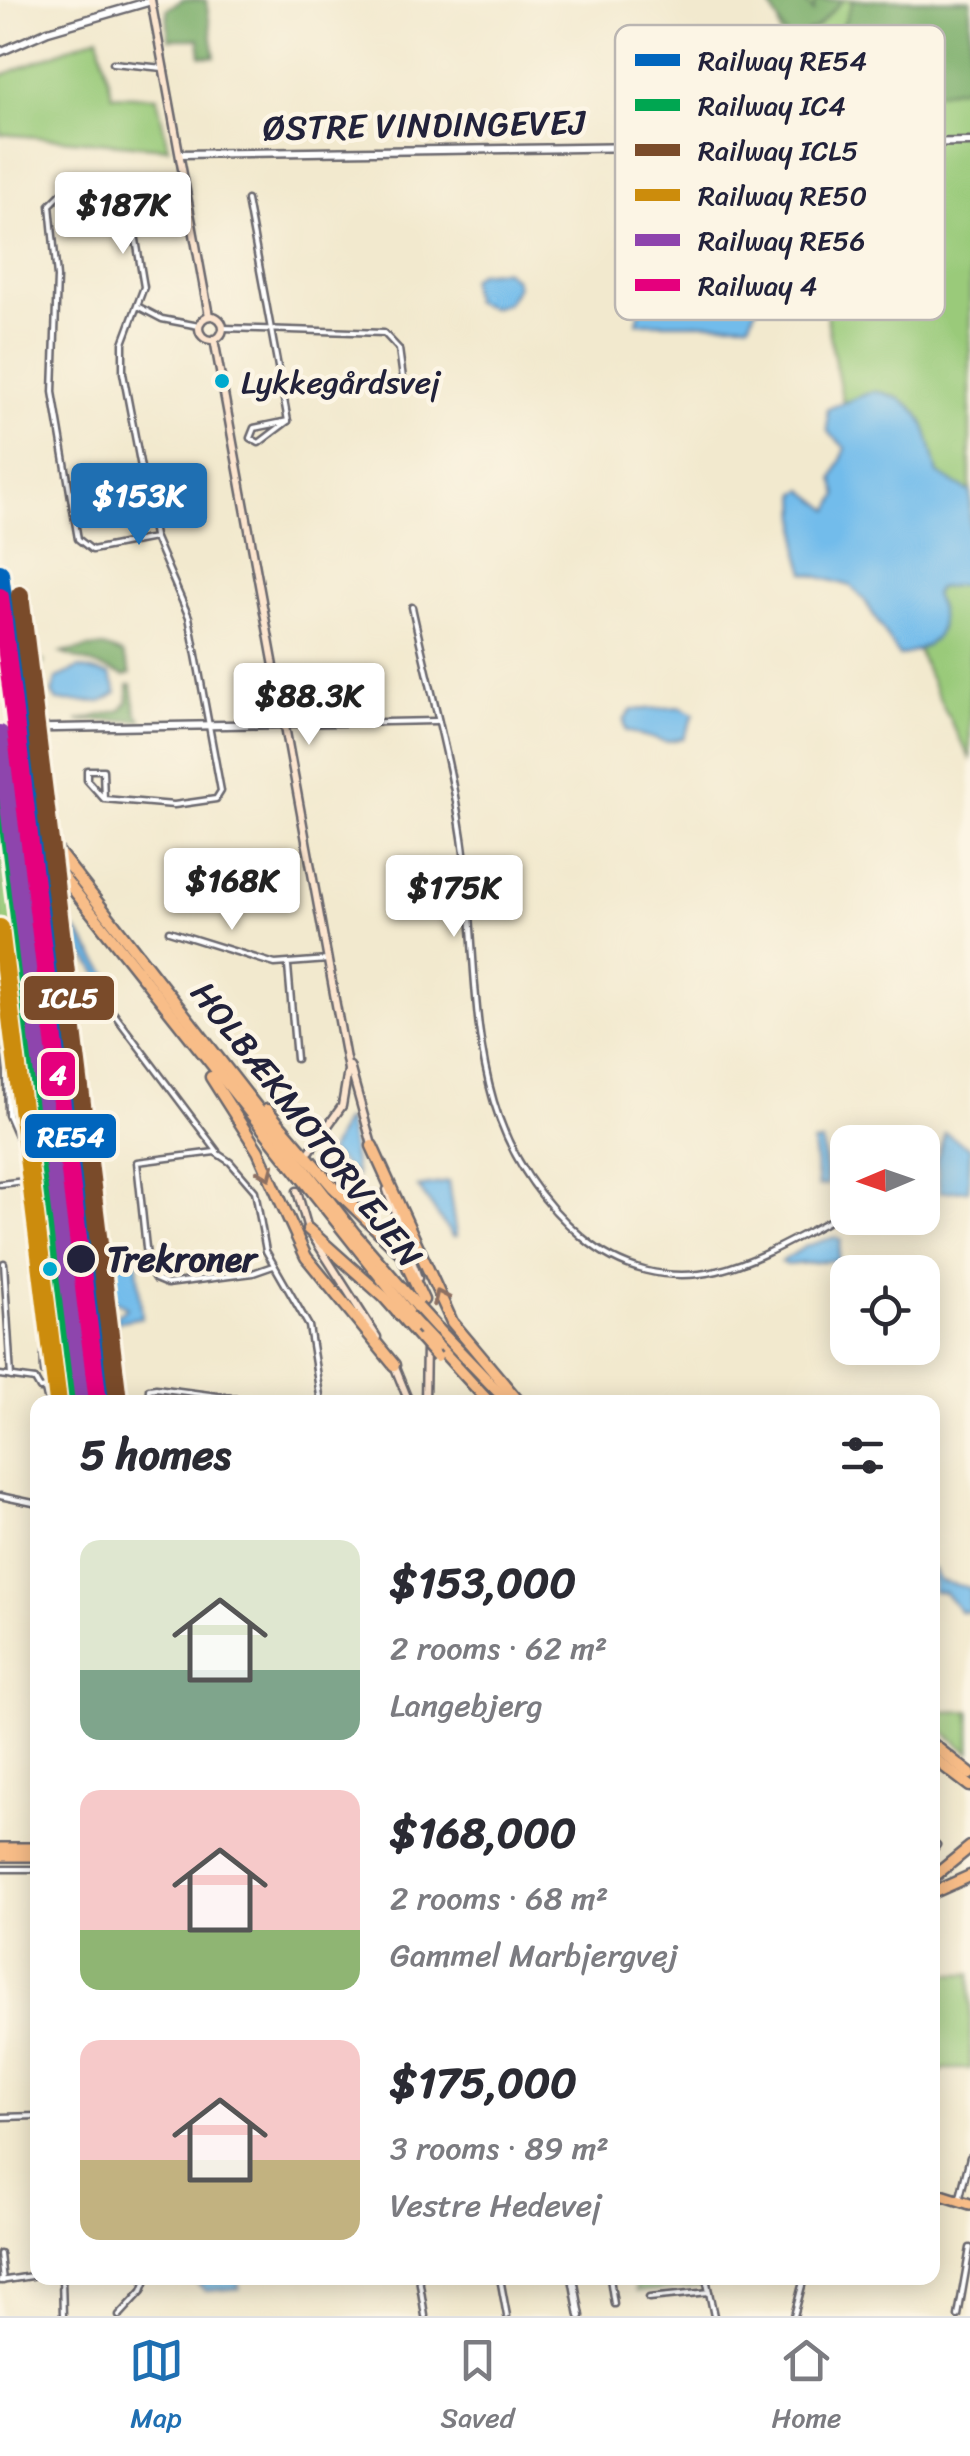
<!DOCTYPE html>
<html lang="en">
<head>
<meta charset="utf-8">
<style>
  body { margin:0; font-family:Sriracha,sans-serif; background:#f7f7f7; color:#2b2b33; height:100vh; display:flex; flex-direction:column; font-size:38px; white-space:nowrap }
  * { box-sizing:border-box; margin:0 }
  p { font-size:32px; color:#7c7c81 }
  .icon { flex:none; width:55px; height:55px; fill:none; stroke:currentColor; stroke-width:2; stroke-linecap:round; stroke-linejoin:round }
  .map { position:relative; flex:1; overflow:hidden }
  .side { position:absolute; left:30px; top:1395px; width:910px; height:890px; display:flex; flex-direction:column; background:#fff; border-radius:20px; box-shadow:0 5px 25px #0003 }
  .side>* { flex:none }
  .needle { width:65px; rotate:268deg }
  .controls { position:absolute; left:830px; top:1125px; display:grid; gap:20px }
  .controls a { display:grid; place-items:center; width:110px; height:110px; border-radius:20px; background:#fff; box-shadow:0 5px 25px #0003; font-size:50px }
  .price { position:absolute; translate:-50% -85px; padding:0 22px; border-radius:10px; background:#fff; color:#222; font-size:32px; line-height:65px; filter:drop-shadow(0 2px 5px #0008) }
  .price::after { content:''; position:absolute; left:50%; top:60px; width:30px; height:22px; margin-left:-15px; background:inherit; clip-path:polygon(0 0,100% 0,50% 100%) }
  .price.selected { background:#1f6fb2; color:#fff }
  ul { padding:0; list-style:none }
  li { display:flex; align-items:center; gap:30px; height:250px; padding:0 50px }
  li span { display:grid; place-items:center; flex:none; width:280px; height:200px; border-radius:20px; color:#555 }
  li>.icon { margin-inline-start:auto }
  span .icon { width:120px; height:120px; fill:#fffc; stroke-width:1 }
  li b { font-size:42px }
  h2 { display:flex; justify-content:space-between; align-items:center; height:120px; padding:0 50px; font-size:42px }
  .tabs { display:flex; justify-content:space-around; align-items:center; height:140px; border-top:2px solid #e1e1e2; background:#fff; font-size:28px; color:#7c7c81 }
  .tabs a { display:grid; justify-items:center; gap:5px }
  .tabs .selected { color:#1f6fb2 }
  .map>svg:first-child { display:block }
  .green { fill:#9aca7a; stroke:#5e765a; stroke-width:2.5 }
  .forest { fill:#7bae6a; stroke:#4e6852; stroke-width:2.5 }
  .water { fill:#72bceb; stroke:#4a6f93; stroke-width:2.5 }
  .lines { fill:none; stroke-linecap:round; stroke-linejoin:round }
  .minor-casing { stroke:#6b686e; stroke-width:9 }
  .tertiary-casing { stroke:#6b686e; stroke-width:11 }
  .secondary-casing { stroke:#6b686e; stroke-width:11 }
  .primary-casing { stroke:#6b686e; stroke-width:14 }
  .motorway-casing { stroke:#6b686e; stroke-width:15 }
  .minor { stroke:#fff; stroke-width:4 }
  .tertiary { stroke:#fff; stroke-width:6 }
  .secondary { stroke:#fce5cf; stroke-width:6 }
  .primary { stroke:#f8bd88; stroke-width:9 }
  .motorway { stroke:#f8bd88; stroke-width:10 }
  .motorway-bridge-casing { stroke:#6b686e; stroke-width:15; stroke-linecap:butt }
  .motorway-bridge { stroke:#f8bd88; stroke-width:10 }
  .rail-1-casing { stroke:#fcf5e5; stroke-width:25 }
  .rail-2-casing { stroke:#fcf5e5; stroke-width:25 }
  .rail-3-casing { stroke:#fcf5e5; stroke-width:25 }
  .rail-4-casing { stroke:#fcf5e5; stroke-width:25 }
  .rail-5-casing { stroke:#fcf5e5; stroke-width:25 }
  .rail-6-casing { stroke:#fcf5e5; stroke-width:25 }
  .rail-1 { stroke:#0065bd; stroke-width:18 }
  .rail-2 { stroke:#00a651; stroke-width:18 }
  .rail-3 { stroke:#7a4b2a; stroke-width:18 }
  .rail-4 { stroke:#cc8c0c; stroke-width:18 }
  .rail-5 { stroke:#8e44ad; stroke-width:18 }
  .rail-6 { stroke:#e5007d; stroke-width:18 }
  .oneway { stroke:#8d7062 }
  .bus-dot { fill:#00a9ce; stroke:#fcf5e5; stroke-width:4 }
  .stop-dot { fill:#22223b; stroke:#fcf5e5; stroke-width:4 }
  .labels { text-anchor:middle; stroke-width:9; stroke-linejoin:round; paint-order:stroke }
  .bus-label { font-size:32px; fill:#22223b; stroke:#fcf5e5; text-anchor:start }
  .street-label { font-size:35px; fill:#22223b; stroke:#fcf5e5 }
  .stop-label { font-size:35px; font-weight:bold; fill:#22223b; stroke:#fcf5e5; text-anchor:start }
  .key { fill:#fcf5e5; stroke:#bbb6b2; stroke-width:2.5 }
  .key-label { font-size:28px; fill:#22223b }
  .line-badge { stroke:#fcf5e5; stroke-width:4 }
  .badge-label { font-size:28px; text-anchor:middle; font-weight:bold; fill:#fff }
</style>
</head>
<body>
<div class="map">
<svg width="970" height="2316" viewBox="0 0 970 2316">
  <rect width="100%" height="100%" fill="#fcf5e5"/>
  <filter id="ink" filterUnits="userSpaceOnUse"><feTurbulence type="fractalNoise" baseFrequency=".01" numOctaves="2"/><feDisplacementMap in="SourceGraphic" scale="20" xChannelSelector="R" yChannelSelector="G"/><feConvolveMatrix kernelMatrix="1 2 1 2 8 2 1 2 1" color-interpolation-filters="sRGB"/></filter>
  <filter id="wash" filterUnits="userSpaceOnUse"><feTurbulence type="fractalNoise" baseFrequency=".0048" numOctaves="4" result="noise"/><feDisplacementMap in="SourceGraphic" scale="40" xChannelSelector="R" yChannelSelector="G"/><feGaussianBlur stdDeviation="2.25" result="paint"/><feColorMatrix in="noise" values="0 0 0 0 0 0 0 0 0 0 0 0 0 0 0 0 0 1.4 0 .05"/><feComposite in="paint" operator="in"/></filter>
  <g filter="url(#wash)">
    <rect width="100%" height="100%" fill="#f2e9ce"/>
    <g class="green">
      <path d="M776 0H970V758C859 561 826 336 797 115L791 112Z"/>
      <path d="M98 36 112 95 157 97 168 148 0 134V76Z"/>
      <path d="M33 656 44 662C26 680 38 697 40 717L27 721 19 663Z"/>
      <path d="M0 815 16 835 34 1011 0 1014Z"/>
      <path d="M970 1711V1753L932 1722 933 1712Z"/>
      <path d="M933 1974H970V2069H943L933 2081Z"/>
    </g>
    <g class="forest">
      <path d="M183 0H206L215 57 201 56 199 39H169L167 9Z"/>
      <path d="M767 0H804L813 12 815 0H843L817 27 790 42Z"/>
      <path d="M853 0H970V86L864 107 803 57 841 56 838 37Z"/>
      <path d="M87 648 104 647 123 654 131 674 125 676 61 653Z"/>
      <path d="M128 685H132L136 712 142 720 77 721 121 710 128 701Z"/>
      <path d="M634 2278H702L704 2286 637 2292Z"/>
    </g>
    <g class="water">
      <path d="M719 260 766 274 777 286 775 304 758 305 749 323H637L643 298 681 301 706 279Z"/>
      <path d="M504 270 515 278 517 287 507 303 491 308 473 301 470 280 478 273Z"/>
      <path d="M874 391C927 400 926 429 938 474L970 492V589L959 585 938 588 934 594C950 633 938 645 899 656L865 601 851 586 805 573 799 553 797 493 804 490 830 510 838 495 833 479 846 448 828 432 827 409Z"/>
      <path d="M79 668 110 675 117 693 102 702 57 701 52 693 57 678Z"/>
      <path d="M680 707 694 714 684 738 666 742 626 731 624 720 632 710Z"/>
      <path d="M72 929 77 931 118 989 111 990 70 936Z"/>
      <path d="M344 1121H347L356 1176 329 1152Z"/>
      <path d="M945 1133 970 1148 968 1190 940 1192 937 1159Z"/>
      <path d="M822 1142 827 1185 818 1186 813 1143Z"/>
      <path d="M448 1182 456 1236H452L418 1187Z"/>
      <path d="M835 1237 841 1240 838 1260 787 1265 781 1262 806 1246Z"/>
      <path d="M136 1255 142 1317 115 1322V1316L127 1307 112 1299 108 1259Z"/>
      <path d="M933 1568 940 1581 970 1588V1612L960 1611 945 1593 933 1591Z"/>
      <path d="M201 2278H238L239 2288 206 2291 198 2284Z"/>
    </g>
  </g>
  <g filter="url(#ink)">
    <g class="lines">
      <defs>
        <g id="minor">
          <path d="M113 63 163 68"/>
          <path d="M247 200 288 421"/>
          <path d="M139 307 162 319 199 326"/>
          <path d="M223 328 384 333 399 349 405 393"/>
          <path d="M288 421 259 443 250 438 254 428Z"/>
          <path d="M412 607C430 690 455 775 465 860 482 1003 461 1133 582 1237 620 1270 668 1282 717 1271 762 1260 806 1232 848 1211"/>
          <path d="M286 724 436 721"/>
          <path d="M104 799 103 770H87V780L104 799 174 805 216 799 221 791 189 617 154 536 123 373V343L144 287 131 210 120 197 63 192 50 205 57 277 53 392 78 539 92 550 154 538"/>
          <path d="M169 931 275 964 328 960"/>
          <path d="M288 966 296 1059"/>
          <path d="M100 995 217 1151"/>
          <path d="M0 1020 10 1019 15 1025 6 1037"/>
          <path d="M6 1037 8 1115 31 1168 39 1223"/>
          <path d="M0 1184 33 1180"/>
          <path d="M42 1250C48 1291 42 1330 44 1372"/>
          <path d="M4 1263 11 1377"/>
          <path d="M273 1266 253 1273 167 1284 155 1279 148 1267 137 1162 215 1152 230 1162 255 1191 266 1251 309 1326 321 1402"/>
          <path d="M0 1375 35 1380"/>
          <path d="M35 1380 40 1389 49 1388 52 1379 46 1372"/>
          <path d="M45 1390 48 1402"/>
          <path d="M148 1402 149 1389 156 1388 263 1402"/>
          <path d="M0 1496 38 1504"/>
          <path d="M932 1840 937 1845 932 1852"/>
          <path d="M0 1869H38"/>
          <path d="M0 2117 38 2116"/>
          <path d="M959 2201 970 2157"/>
          <path d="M0 2254 3 2281"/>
          <path d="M62 2278 63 2316"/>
          <path d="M419 2278 425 2316"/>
          <path d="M500 2278 507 2316"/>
          <path d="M610 2278 614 2304"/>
          <path d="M706 2278 714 2316"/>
          <path d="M0 2281 38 2275"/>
          <path d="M649 2298 709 2292"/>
          <path d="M119 2316 142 2291 147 2278"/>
          <path d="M794 2316 804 2278"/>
          <path d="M958 2316 970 2248"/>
        </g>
        <g id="tertiary">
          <path d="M0 52 48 31 151 1"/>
          <path d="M180 154 970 142"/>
          <path d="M0 729 285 724"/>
          <path d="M573 2278 580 2316"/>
        </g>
        <g id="secondary">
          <path d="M151 0 209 316"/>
          <circle cx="211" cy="328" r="12"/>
          <path d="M214 339 348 1070 342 1106 310 1151"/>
          <path d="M350 1066 372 1145"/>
          <path d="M387 1190 418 1278"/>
          <path d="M297 1191 308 1229 377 1337"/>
          <path d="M394 1365 409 1402"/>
          <path d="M425 1402 426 1344"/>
        </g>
        <g id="primary">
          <path d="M0 1848H38"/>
          <path d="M0 1856H38"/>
          <path d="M932 2192 970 2204"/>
        </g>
        <g id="motorway">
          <path d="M0 777 355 1234 418 1307"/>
          <path d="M0 797 420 1327"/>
          <path d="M211 1077 258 1151 306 1257 394 1365"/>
          <path d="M267 1110 333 1187 402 1254 423 1300"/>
          <path d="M372 1146 452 1322 519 1402"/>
          <path d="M308 1229 384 1297 421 1339"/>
          <path d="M438 1329 508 1402"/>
          <path d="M437 1345 489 1402"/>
          <path d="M932 1744 970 1774"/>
          <path d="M932 1757 970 1786"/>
          <path d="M932 1878 970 1847"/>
          <path d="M932 1893 970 1876"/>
        </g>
      </defs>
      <use href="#minor" class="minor-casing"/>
      <use href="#tertiary" class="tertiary-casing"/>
      <use href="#secondary" class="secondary-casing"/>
      <use href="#primary" class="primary-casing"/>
      <use href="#motorway" class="motorway-casing"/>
      <use href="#minor" class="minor"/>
      <use href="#tertiary" class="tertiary"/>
      <use href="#secondary" class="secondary"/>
      <use href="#primary" class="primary"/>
      <use href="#motorway" class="motorway"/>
      <defs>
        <g id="motorway-bridge">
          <path d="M418 1307 438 1329"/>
          <path d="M420 1327 437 1345"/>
          <path d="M421 1339 437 1357"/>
        </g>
      </defs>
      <use href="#motorway-bridge" class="motorway-bridge-casing"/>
      <use href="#motorway-bridge" class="motorway-bridge"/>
      <defs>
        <path id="rail-1" d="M0 573 104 1402"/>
        <path id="rail-2" d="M0 762 78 1402"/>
        <path id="rail-3" d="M20 595 118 1400"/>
        <path id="rail-4" d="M0 928 58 1402"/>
        <path id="rail-5" d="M0 734 84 1402"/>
        <path id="rail-6" d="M0 597 98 1402"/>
      </defs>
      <use href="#rail-1" class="rail-1-casing"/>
      <use href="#rail-2" class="rail-2-casing"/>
      <use href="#rail-3" class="rail-3-casing"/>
      <use href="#rail-4" class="rail-4-casing"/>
      <use href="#rail-5" class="rail-5-casing"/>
      <use href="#rail-6" class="rail-6-casing"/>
      <use href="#rail-1" class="rail-1"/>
      <use href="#rail-2" class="rail-2"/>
      <use href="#rail-3" class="rail-3"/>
      <use href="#rail-4" class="rail-4"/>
      <use href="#rail-5" class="rail-5"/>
      <use href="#rail-6" class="rail-6"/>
    </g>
    <defs><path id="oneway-chevron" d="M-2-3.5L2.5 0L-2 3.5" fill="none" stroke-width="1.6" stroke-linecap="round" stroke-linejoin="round" transform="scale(2.5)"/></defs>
    <g class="oneway">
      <use href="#oneway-chevron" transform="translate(267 1173) rotate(67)"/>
      <use href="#oneway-chevron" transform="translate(440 1297) rotate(-115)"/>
    </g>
  </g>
  <g class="bus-dot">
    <circle cx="222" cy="381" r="9"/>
    <circle cx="50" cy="1269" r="9"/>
  </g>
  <circle class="stop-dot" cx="81" cy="1259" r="16"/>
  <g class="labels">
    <g class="bus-label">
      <text x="241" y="393">Lykkegårdsvej</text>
    </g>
    <g class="street-label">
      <text transform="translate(424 125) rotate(-1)" y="12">ØSTRE VINDINGEVEJ</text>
      <text transform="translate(307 1124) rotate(52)" y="12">HOLBÆKMOTORVEJEN</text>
    </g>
    <g class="stop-label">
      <text x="107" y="1271">Trekroner</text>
    </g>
  </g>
  <rect x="615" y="25" width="330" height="295" rx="15" class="key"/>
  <rect x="635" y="54" width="45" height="12" fill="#0065bd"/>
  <rect x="635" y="99" width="45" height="12" fill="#00a651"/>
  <rect x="635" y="144" width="45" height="12" fill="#7a4b2a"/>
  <rect x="635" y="189" width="45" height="12" fill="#cc8c0c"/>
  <rect x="635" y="234" width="45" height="12" fill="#8e44ad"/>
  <rect x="635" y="279" width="45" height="12" fill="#e5007d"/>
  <g class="key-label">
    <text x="698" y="70">Railway RE54</text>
    <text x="698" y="115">Railway IC4</text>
    <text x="698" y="160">Railway ICL5</text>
    <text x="698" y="205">Railway RE50</text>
    <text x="698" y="250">Railway RE56</text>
    <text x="698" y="295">Railway 4</text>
  </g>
  <g class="line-badge">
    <rect x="22" y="974" width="94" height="48" rx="10" fill="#7a4b2a"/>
    <rect x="39" y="1050" width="38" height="48" rx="10" fill="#e5007d"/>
    <rect x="23" y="1112" width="95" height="48" rx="10" fill="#0065bd"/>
  </g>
  <g class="badge-label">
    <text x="69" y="1007">ICL5</text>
    <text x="58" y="1084">4</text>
    <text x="71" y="1146">RE54</text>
  </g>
</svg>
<div class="controls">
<a><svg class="needle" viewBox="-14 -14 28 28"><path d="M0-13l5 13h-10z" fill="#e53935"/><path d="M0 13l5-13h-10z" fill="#7c7c81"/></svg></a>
<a><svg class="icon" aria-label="locate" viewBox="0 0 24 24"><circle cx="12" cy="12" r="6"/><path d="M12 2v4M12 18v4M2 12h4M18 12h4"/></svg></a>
</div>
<b class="price" style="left:123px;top:257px">$187K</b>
<b class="price selected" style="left:139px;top:548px">$153K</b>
<b class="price" style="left:309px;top:748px">$88.3K</b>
<b class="price" style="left:232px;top:933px">$168K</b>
<b class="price" style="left:454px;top:940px">$175K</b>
<section class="side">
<h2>5 homes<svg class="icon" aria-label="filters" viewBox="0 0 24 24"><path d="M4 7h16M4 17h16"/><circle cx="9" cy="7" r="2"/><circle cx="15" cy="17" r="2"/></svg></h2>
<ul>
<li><span style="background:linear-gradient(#dfe7d0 65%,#7fa58c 0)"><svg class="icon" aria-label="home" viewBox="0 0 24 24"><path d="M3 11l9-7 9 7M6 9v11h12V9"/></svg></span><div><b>$153,000</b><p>2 rooms · 62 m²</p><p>Langebjerg</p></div></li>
<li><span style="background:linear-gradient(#f6c9c9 70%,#8fb573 0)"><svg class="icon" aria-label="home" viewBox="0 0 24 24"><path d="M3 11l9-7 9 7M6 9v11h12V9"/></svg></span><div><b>$168,000</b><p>2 rooms · 68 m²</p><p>Gammel Marbjergvej</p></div></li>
<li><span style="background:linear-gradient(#f6c9c9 60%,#c2b280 0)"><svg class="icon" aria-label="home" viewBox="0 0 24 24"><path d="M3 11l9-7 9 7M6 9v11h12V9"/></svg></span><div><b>$175,000</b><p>3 rooms · 89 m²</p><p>Vestre Hedevej</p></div></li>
</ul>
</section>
</div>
<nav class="tabs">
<a class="selected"><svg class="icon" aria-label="map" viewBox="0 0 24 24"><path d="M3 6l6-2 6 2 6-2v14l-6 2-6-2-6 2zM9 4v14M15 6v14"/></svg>Map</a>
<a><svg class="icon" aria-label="saved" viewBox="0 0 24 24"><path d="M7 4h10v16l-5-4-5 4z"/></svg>Saved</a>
<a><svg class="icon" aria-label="home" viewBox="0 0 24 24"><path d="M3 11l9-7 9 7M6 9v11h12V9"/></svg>Home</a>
</nav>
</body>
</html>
